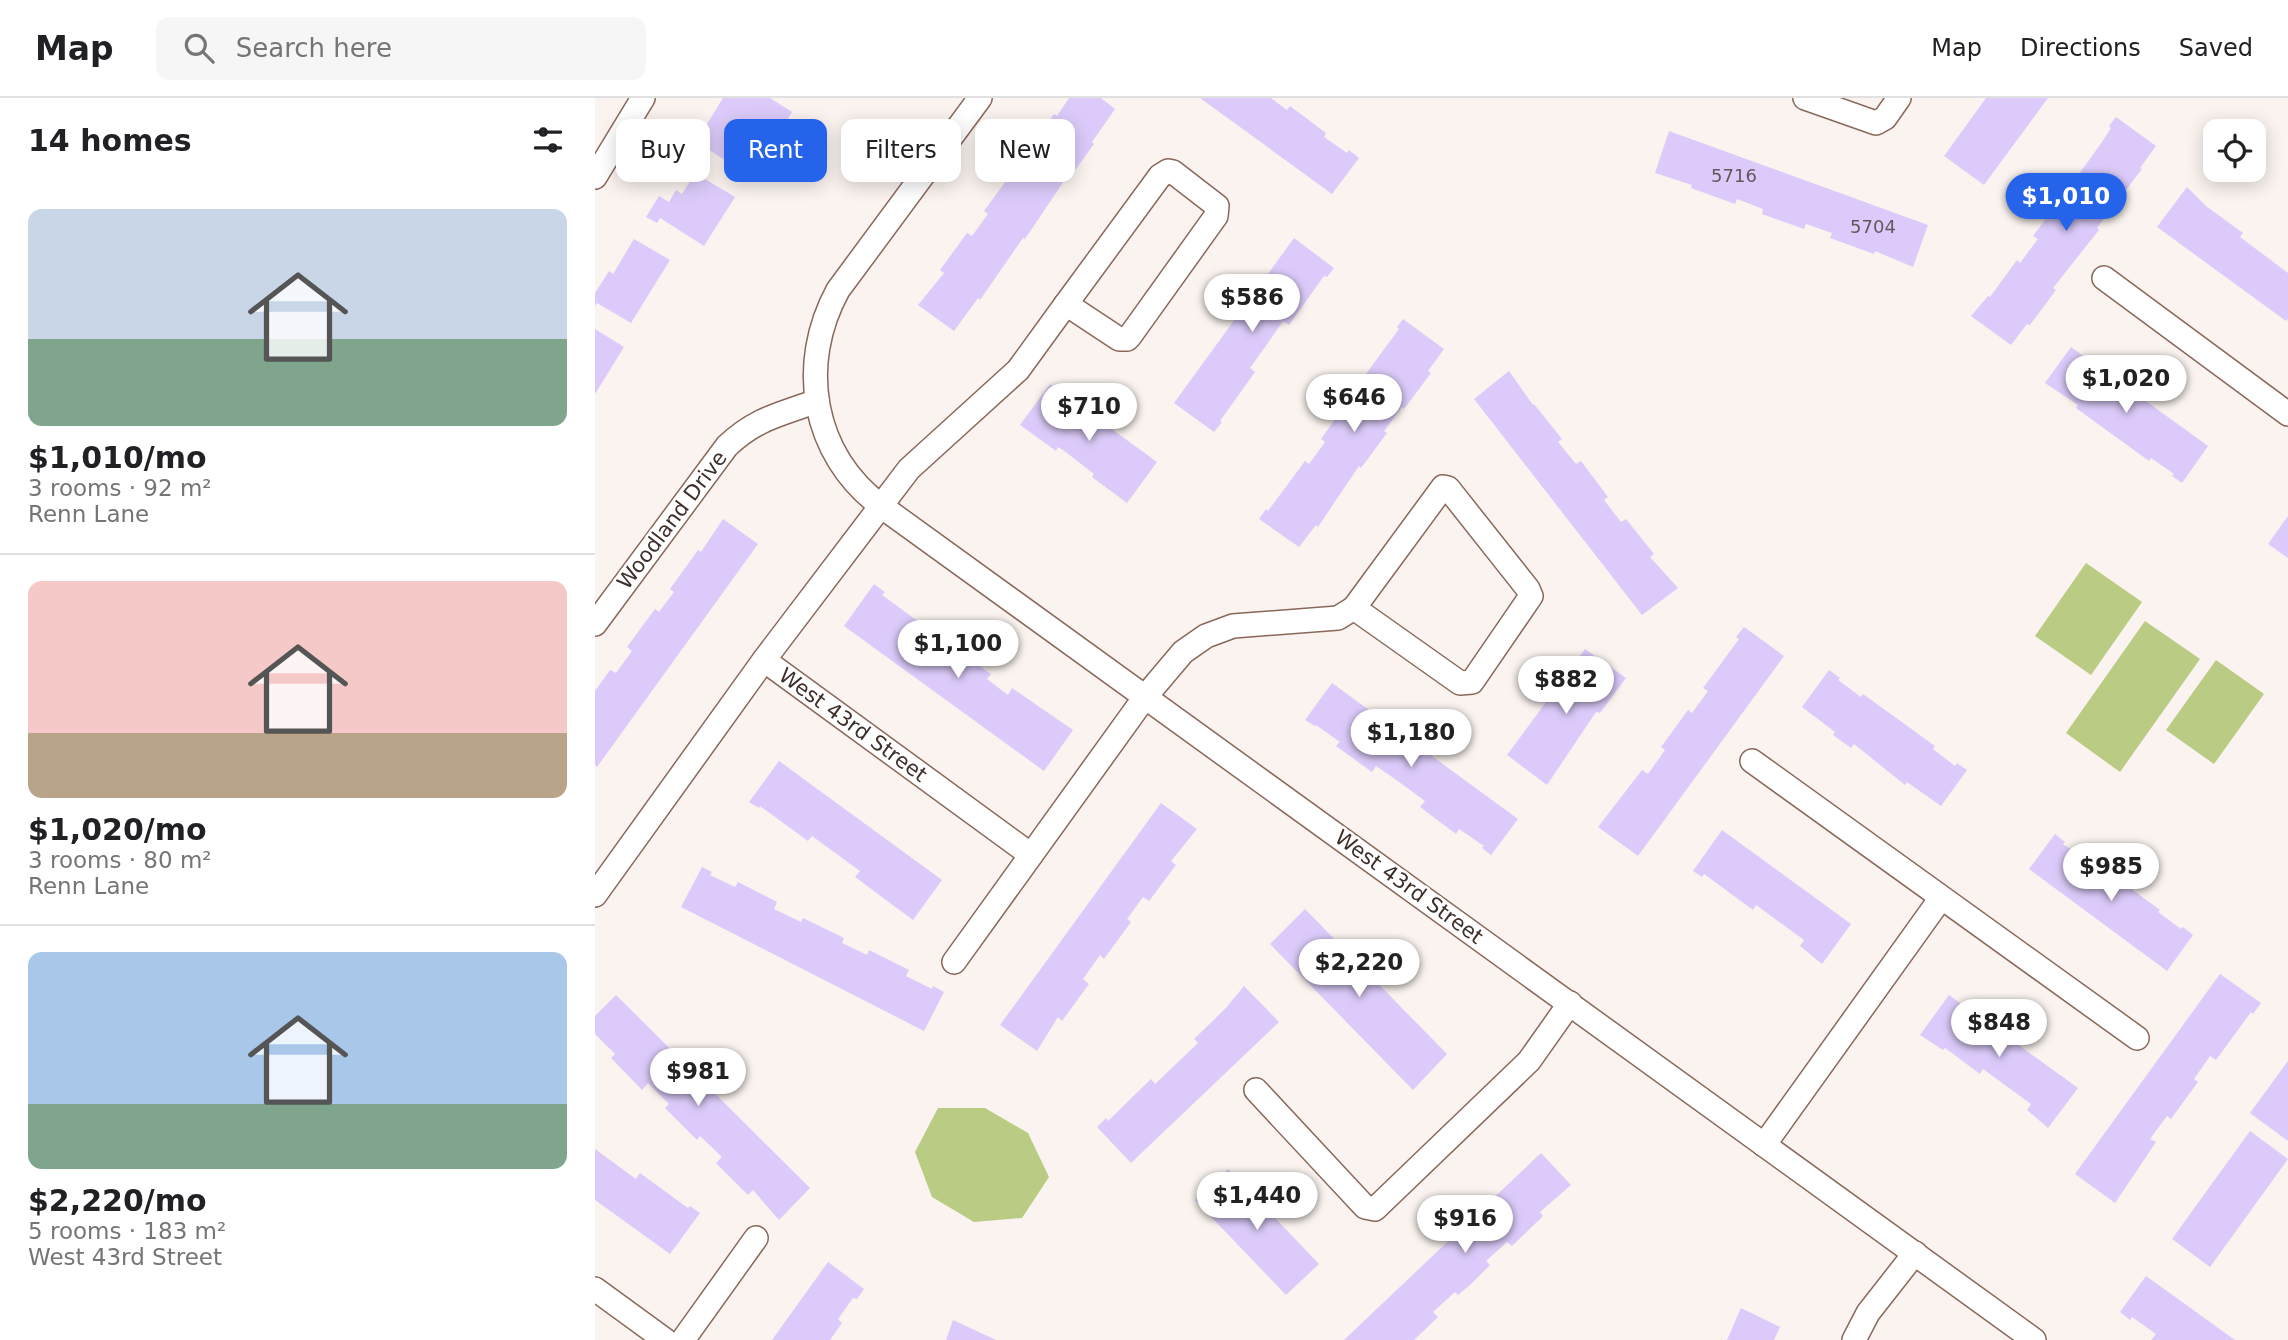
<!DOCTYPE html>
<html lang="en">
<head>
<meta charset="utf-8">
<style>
  body { margin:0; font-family:"DejaVu Sans",sans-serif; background:#f6f6f6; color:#202124; height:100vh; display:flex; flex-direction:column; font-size:26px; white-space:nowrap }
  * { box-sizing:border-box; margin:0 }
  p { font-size:23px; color:#757577 }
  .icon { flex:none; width:38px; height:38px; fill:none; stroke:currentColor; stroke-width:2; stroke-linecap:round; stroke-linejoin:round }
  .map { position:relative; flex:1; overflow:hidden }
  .details { display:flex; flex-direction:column; background:#fff; width:595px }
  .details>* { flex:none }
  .banner { position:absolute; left:21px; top:21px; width:665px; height:63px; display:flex; gap:14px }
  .tools { position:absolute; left:1608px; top:21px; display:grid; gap:14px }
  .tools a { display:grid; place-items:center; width:63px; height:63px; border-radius:14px; background:#fff; box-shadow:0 4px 18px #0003; font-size:35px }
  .price { position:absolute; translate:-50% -60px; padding:0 16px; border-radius:24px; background:#fff; color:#222; font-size:23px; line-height:46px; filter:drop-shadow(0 2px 4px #0008) }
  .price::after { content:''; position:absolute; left:50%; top:42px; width:21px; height:16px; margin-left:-10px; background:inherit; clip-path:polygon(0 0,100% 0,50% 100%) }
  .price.selected { background:#2563eb; color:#fff }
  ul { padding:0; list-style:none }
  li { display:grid; align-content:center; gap:14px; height:371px; padding:0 28px }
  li+li { border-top:2px solid #e0e0e0 }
  li span { display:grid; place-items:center; height:217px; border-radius:14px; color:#555 }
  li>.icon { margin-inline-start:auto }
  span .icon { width:126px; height:126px; fill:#fffc; stroke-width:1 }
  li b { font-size:30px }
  h2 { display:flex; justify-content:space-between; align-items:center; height:84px; padding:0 28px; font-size:30px }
  .tag { padding:0 24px; border-radius:14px; background:#fff; box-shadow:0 4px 18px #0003; font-size:24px; line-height:63px }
  .tag.selected { background:#2563eb; color:#fff }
  header { display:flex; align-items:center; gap:42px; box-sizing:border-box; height:98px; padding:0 35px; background:#fff; border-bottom:2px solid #e0e0e0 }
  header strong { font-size:33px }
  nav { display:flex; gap:38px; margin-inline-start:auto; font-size:24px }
  .search { width:490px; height:63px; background:#f6f6f6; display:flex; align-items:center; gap:18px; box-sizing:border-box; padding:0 24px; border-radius:14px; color:#757577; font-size:26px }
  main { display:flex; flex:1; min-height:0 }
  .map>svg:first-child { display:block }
  .green { fill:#bacb84 }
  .building { fill:#dccbfa }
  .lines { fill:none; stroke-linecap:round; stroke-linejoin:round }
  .minor-casing { stroke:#89685a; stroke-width:26 }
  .minor { stroke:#fff; stroke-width:23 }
  .labels { text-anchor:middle; stroke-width:5; stroke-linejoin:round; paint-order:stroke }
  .number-label { font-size:18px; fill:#65565d }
  .street-label { font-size:21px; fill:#3d2f29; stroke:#fff }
</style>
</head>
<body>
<header>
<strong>Map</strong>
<div class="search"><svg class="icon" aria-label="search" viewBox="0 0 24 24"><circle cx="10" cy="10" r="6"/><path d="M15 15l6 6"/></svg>Search here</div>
<nav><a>Map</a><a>Directions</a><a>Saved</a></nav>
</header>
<main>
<section class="details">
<h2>14 homes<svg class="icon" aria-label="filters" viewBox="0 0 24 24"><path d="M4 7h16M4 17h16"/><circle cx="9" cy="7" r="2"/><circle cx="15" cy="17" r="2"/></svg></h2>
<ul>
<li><span style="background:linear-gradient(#c9d6e8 60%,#7fa58c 0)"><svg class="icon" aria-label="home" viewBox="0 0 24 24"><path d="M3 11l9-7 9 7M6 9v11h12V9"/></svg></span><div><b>$1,010/mo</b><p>3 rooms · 92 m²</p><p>Renn Lane</p></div></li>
<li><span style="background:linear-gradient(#f6c9c9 70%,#b9a48a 0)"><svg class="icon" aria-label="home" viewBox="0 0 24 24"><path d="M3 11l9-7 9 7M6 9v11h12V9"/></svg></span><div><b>$1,020/mo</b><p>3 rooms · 80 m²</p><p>Renn Lane</p></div></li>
<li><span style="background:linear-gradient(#a9c7e8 70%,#7fa58c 0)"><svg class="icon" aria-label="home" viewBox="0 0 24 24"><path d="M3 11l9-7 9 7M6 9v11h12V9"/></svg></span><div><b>$2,220/mo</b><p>5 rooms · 183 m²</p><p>West 43rd Street</p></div></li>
</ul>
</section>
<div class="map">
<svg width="1693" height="1242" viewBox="0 0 1693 1242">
  <rect width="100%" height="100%" fill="#faf3ef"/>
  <g class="green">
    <path d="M1491 465 1547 504 1496 577 1440 538Z"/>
    <path d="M1550 523 1605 561 1525 674 1471 635Z"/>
    <path d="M1621 562 1669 596 1619 666 1571 632Z"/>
    <path d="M343 1010H390L433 1035 454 1079 427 1120 379 1124 337 1099 320 1054Z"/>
  </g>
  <g class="building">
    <path d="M128 0H175L197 14 181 41 169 33 146 72 101 44Z"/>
    <path d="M474 0H506L520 11 497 44 499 46 473 82 471 80 430 141 428 140 385 202 383 200 359 233 323 207 349 175 345 172 372 135 377 138 393 116 389 113 416 76 420 80 423 76 436 57 432 54 459 16 462 18Z"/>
    <path d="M605 0H676L692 12 695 8 731 35 729 39 752 55 754 52 764 60 737 96Z"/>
    <path d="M1391 0H1453L1389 87 1349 58Z"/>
    <path d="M1521 19 1561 48 1545 70 1547 71 1502 130 1504 132 1458 190 1461 192 1435 227 1432 226 1416 247 1376 218 1393 198 1395 199 1422 162 1425 165 1443 141 1438 138 1464 103 1468 106 1485 83 1481 80 1507 44 1516 30 1514 28Z"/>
    <path d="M1074 33 1333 127 1318 169 1280 153 1279 156 1235 140 1237 135 1211 126 1209 131 1167 116 1168 111 1142 101 1140 106 1096 90 1097 87 1060 75Z"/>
    <path d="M100 75 140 99 109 148 65 120 62 125 51 119 64 98 74 104 81 92 87 96Z"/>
    <path d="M1592 89 1611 108 1648 135 1645 139 1693 175V221L1691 223 1562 129Z"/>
    <path d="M699 140 739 170 732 179 729 178 694 227 688 223 675 242 655 270 660 274 625 323 627 324 619 334 579 305Z"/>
    <path d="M39 141 75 162 36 225 2 205 0 208V195L14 173 18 176Z"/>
    <path d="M808 221 849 251 833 273 836 275 809 311 807 309 789 333 792 335 766 370 764 368 723 429 721 427 704 449 664 421 671 411 673 413 710 363 714 366 730 344 726 341 753 303 758 306 774 284 768 280 804 231 802 229Z"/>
    <path d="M0 231 29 249 0 296Z"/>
    <path d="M1476 249 1613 348 1587 385 1577 378 1579 376 1556 360 1554 363 1481 310 1483 307 1450 285Z"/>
    <path d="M914 273 938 307 939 306 967 341 963 344 981 366 986 363 1013 399 1009 402 1026 424 1031 421 1059 456 1055 459 1083 490 1047 517 879 301Z"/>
    <path d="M455 286 562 364 532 405 497 379 499 376 468 352 463 349 461 353 425 327Z"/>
    <path d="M1693 418V460L1673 446Z"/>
    <path d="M128 421 163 446 2 669 0 667V593L15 572 21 575 37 553 32 549 60 511 64 514 79 494 75 491 103 452 106 454Z"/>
    <path d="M279 486 290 494 287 497 335 532 331 538 354 554 357 549 396 576 392 581 413 597 417 590 478 632 449 673 249 528Z"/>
    <path d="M1149 529 1189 558 1043 758 1003 729 1047 672 1053 676 1070 652 1066 649 1093 612 1097 615 1113 593 1108 590 1144 541 1141 539Z"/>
    <path d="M990 551 1031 580 1005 615 1001 614 952 687 912 657Z"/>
    <path d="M1234 572 1245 580 1243 582 1266 599 1268 596 1340 648 1338 651 1360 668 1362 665 1372 672 1346 708 1312 684 1310 687 1259 646 1256 650 1238 637 1240 634 1207 609Z"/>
    <path d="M737 585 923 721 896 757 887 750 889 748 864 731 861 736 825 709 830 703 800 681 781 668 777 674 741 648 745 644 721 627 720 628 710 622Z"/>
    <path d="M184 663 347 782 318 822 260 779 265 773 217 738 213 743 165 708 164 710 154 704Z"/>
    <path d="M566 705 602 731 576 763 581 767 554 803 548 799 532 821 536 824 509 861 505 857 488 881 494 886 467 923 463 919 442 953 405 927Z"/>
    <path d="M1127 732 1256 826 1227 866 1205 848 1209 842 1161 807 1158 812 1109 776 1107 779 1098 773Z"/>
    <path d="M1460 736 1470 744 1468 746 1491 762 1493 759 1565 812 1563 814 1586 831 1588 829 1598 837 1572 873 1434 771Z"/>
    <path d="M107 769 117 774 115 777 140 789 143 784 182 804 179 811 206 824 208 820 249 840 247 845 272 857 274 852 314 872 311 878 337 891 338 888 349 894 329 933 86 809Z"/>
    <path d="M710 811 852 956 818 992 675 846Z"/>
    <path d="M1625 876 1666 905 1658 916 1656 914 1621 962 1615 958 1599 981 1603 984 1592 999 1576 1021 1572 1018 1555 1041 1561 1044 1520 1105 1480 1076Z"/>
    <path d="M649 888 684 924 536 1065 502 1029 511 1020 513 1023 556 981 560 986 603 945 599 941 630 911Z"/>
    <path d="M21 897 215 1090 184 1122 158 1092 153 1097 121 1065 127 1059 105 1038 102 1042 70 1010 74 1006 53 985 47 992 16 960 20 956 0 936V918Z"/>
    <path d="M1354 897 1483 990 1453 1030 1432 1012 1436 1006 1388 971 1385 976 1350 950 1348 952 1325 937Z"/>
    <path d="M1693 963V1043L1655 1015Z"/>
    <path d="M1655 1033 1693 1061 1615 1169 1577 1141Z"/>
    <path d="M0 1051 41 1081 45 1075 93 1110 95 1108 105 1115 75 1156 0 1102Z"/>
    <path d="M946 1055 976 1087 945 1114 948 1118 917 1148 912 1144 891 1163 895 1167 875 1187 863 1197 860 1194 838 1214 843 1219 819 1242H749Z"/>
    <path d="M633 1071 724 1166 691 1197 600 1102Z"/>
    <path d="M233 1164 269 1191 262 1201 258 1200 243 1221 247 1225 235 1242H177Z"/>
    <path d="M1551 1178 1640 1242H1556L1561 1236 1537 1219 1535 1222 1525 1214Z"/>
    <path d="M1146 1210 1185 1229 1179 1242H1132Z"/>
    <path d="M358 1222 401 1242H351Z"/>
  </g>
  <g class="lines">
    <defs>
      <g id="minor">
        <path d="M385 0 243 192C202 267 217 356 286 408L1439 1242"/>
        <path d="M1210 0 1281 25 1290 20 1304 0"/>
        <path d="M573 73 578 74 622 108 621 118 535 238 532 241H524L471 206 565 78Z"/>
        <path d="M0 79 48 0"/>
        <path d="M1509 180 1693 316"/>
        <path d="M848 389 853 390 933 491 936 498 877 584 865 585 759 510Z"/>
        <path d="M0 526 132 348C162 320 184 317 222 303"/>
        <path d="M169 562 436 757"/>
        <path d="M1157 663 1542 940"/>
        <path d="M0 797 169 562 314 371 423 272 471 206"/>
        <path d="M359 864 550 599 588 554 611 538 638 528 743 520 759 510"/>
        <path d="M661 992 770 1109 780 1111 934 963 975 905"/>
        <path d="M1169 1047 1346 800"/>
        <path d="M0 1191 70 1242"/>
        <path d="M88 1242 161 1140"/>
        <path d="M1259 1242 1273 1215 1320 1155"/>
      </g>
    </defs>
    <use href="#minor" class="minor-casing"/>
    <use href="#minor" class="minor"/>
  </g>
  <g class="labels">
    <g class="number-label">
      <text x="1139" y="84">5716</text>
      <text x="1278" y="135">5704</text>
    </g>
    <g class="street-label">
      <text transform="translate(77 422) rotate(-53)" y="7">Woodland Drive</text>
      <text transform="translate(258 627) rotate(36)" y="7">West 43rd Street</text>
      <text transform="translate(814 789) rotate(36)" y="7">West 43rd Street</text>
    </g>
  </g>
</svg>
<div class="tools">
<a><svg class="icon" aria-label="locate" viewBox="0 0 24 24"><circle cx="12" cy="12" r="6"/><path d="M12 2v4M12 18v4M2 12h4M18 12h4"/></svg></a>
</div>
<b class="price selected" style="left:1471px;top:135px">$1,010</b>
<b class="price" style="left:657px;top:236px">$586</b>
<b class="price" style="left:1531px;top:317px">$1,020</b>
<b class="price" style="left:759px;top:336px">$646</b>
<b class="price" style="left:494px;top:345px">$710</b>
<b class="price" style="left:363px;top:582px">$1,100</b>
<b class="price" style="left:971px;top:618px">$882</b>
<b class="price" style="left:816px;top:671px">$1,180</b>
<b class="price" style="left:1516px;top:805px">$985</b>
<b class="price" style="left:764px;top:901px">$2,220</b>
<b class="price" style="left:1404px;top:961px">$848</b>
<b class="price" style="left:103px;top:1010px">$981</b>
<b class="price" style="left:662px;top:1134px">$1,440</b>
<b class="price" style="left:870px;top:1157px">$916</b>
<div class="banner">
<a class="tag">Buy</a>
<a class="tag selected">Rent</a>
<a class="tag">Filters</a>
<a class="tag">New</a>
</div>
</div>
</main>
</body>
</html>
